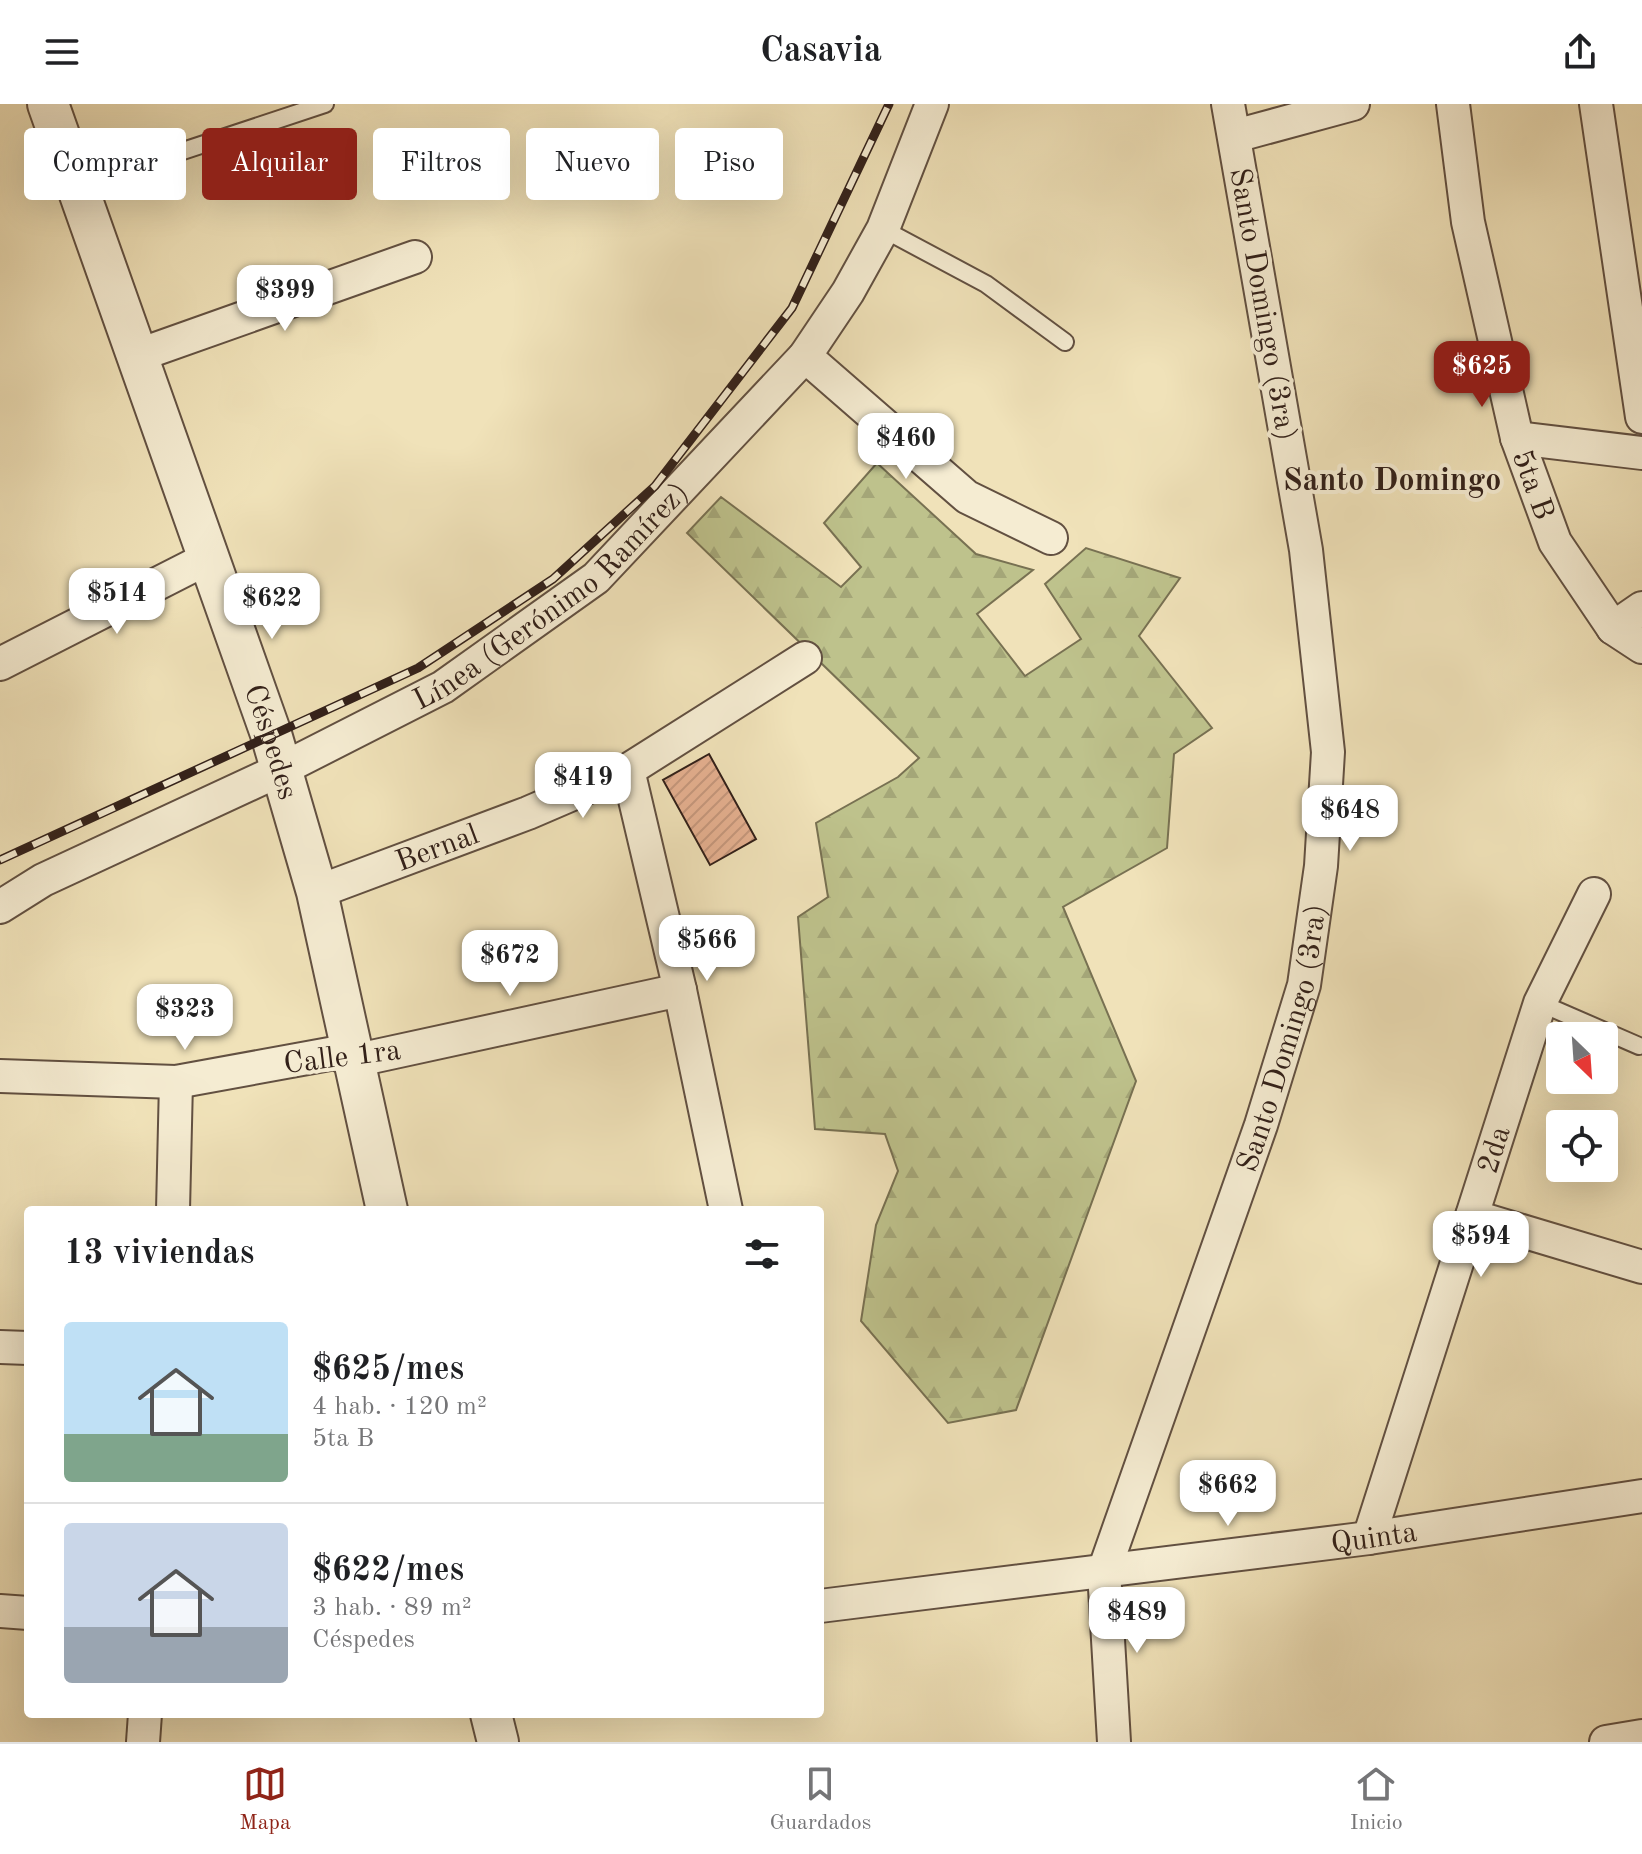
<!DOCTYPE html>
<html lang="es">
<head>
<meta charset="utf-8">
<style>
  body { margin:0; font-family:"Old Standard TT",serif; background:#f2f2f2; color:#202124; height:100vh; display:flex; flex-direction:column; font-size:30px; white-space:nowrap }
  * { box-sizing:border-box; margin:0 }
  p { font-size:26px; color:#757577 }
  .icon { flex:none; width:44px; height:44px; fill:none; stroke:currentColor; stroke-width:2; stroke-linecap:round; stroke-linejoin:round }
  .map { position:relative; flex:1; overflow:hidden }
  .side { position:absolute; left:24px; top:1102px; width:800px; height:512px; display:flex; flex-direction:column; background:#fff; border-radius:8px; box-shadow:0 8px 32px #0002 }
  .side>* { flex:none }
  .guide { position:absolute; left:24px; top:24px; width:800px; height:72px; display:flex; gap:16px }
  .needle { width:52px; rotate:155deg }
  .fabs { position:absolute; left:1546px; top:918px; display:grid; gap:16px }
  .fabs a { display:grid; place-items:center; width:72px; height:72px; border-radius:8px; background:#fff; box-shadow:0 8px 32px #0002; font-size:40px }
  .price { position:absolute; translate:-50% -68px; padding:0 18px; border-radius:16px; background:#fff; color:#222; font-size:26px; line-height:52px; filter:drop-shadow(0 2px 4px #0008) }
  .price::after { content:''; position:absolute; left:50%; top:48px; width:24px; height:18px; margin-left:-12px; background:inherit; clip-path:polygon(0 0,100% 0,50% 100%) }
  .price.active { background:#8f2418; color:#fff }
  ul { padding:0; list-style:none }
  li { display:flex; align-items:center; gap:24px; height:200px; padding:0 40px }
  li+li { border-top:2px solid #e0e0e0 }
  li span { display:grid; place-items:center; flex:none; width:224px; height:160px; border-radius:8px; color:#555 }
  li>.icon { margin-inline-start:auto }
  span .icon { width:96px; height:96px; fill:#fffc; stroke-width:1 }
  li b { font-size:34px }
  h2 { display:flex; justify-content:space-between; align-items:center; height:96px; padding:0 40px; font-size:34px }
  .pill { padding:0 28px; border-radius:8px; background:#fff; box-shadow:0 8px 32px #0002; font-size:28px; line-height:72px }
  .pill.active { background:#8f2418; color:#fff }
  header { display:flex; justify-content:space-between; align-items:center; height:104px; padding:0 40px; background:#fff; font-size:36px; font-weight:800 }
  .menu { display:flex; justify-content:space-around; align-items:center; height:112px; border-top:2px solid #e0e0e0; background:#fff; font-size:22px; color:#757577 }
  .menu a { display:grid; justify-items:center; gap:4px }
  .menu .active { color:#8f2418 }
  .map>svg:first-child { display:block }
  .forest { fill:url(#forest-firs); stroke:#787152; stroke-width:2 }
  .building { fill:url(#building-hatch); stroke:#322019; stroke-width:2 }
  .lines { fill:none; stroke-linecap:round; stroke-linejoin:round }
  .service-casing { stroke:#625041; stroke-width:20 }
  .minor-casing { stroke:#625041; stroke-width:36 }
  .tertiary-casing { stroke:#625041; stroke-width:44 }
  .service { stroke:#f5ecd2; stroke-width:16 }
  .minor { stroke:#f5ecd2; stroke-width:32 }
  .tertiary { stroke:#f5ecd2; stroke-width:40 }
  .rail-casing { stroke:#322019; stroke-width:9 }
  .rail { stroke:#f5ecd2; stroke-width:6; stroke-dasharray:18; stroke-linecap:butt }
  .labels { text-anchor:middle; stroke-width:8; stroke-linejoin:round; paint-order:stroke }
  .street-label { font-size:30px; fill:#322019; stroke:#f5ecd2 }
  .neighbourhood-label { font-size:32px; font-weight:bold; fill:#322019; stroke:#f5ecd2 }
</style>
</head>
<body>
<header><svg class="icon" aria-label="menu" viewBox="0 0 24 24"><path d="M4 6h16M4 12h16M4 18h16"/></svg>Casavia<svg class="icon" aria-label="share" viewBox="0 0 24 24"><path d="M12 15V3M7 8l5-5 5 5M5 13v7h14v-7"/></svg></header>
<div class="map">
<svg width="1642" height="1638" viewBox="0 0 1642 1638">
  <defs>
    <pattern id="forest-firs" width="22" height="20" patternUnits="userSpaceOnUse" patternTransform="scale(2)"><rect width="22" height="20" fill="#bec28c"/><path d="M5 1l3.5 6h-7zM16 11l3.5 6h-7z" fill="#a4a678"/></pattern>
    <pattern id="building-hatch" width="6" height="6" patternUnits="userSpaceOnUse" patternTransform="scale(2)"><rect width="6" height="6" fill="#e5b090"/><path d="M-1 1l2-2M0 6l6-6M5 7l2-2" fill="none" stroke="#c5977c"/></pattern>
  </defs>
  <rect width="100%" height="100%" fill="#f0e2b9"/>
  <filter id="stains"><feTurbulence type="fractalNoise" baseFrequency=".0025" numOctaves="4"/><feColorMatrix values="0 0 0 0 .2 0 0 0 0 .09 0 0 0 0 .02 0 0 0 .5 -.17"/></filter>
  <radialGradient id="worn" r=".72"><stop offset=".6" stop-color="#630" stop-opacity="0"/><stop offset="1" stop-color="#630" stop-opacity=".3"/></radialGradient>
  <path class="forest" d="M877 359 976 450 1033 466 977 510 1025 572 1081 535 1045 480 1086 444 1180 474 1139 532 1212 624 1174 650 1167 744 1063 803 1136 977 1016 1306 948 1319 861 1217 876 1121 898 1067 885 1030 815 1025 798 813 828 793 816 719 898 673 919 654 687 429 721 393 841 483 861 463 824 419Z"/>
  <path class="building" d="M709 650 756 735 710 761 663 676Z"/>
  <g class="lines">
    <defs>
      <g id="service">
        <path d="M77 82 325 0"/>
        <path d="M883 125 986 180 1065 238"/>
        <path d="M1540 899 1639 942"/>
      </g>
      <g id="minor">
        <path id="s1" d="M1453 0 1468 118 1517 334 1555 438 1613 524 1642 543"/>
        <path d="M1596 0 1642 313"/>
        <path d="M1235 32 1353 0"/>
        <path d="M136 252 415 153"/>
        <path d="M805 252 967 393 1051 434"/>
        <path d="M1517 334 1642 349"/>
        <path d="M1613 524 1642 504"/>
        <path d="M0 560 208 454"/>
        <path d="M628 666 680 886 726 1106"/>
        <path id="s2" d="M317 788 528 709 628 666 805 554"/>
        <path id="s3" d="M0 803 43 776 280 666 443 583 596 474 805 252 848 188 883 125 932 0"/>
        <path d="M0 972 176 978 335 949 353 957 680 886"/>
        <path d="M173 1106 176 978"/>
        <path d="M1472 1112 1642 1163"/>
        <path d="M0 1243 28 1244"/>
        <path id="s4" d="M1369 1434 1540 899 1594 790"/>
        <path id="s5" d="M820 1502 1369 1434 1642 1392"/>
        <path d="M0 1507 28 1509"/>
        <path d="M143 1638 145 1610"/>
        <path id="s6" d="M1114 1638 1104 1467 1261 1021 1304 881 1321 762 1328 648 1306 446 1228 0"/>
        <path d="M1606 1638 1642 1632"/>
      </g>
      <g id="tertiary">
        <path id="s7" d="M48 0 271 630 317 788 387 1106"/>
        <path d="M491 1610 498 1638"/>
      </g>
    </defs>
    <use href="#service" class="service-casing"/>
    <use href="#minor" class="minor-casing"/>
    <use href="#tertiary" class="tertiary-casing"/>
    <use href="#service" class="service"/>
    <use href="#minor" class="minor"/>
    <use href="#tertiary" class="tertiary"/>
    <defs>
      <path id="rail" d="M0 756 418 564 553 475 655 382 792 204 889 0"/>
    </defs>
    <use href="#rail" class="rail-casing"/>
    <use href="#rail" class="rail"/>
  </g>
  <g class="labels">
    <g class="street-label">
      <text transform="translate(1264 200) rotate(80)" y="10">Santo Domingo (3ra)</text>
      <text dy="10" stroke="none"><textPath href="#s1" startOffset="390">5ta B</textPath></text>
      <text dy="10" stroke="none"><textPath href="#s3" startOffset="636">Línea (Gerónimo Ramírez)</textPath></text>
      <text dy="10" stroke="none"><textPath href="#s7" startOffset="676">Céspedes</textPath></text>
      <text dy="10" stroke="none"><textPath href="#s2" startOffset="128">Bernal</textPath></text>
      <text dy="10" stroke="none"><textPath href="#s6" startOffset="734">Santo Domingo (3ra)</textPath></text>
      <text transform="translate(342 952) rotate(-7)" y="10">Calle 1ra</text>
      <text dy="10" stroke="none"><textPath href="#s4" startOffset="408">2da</textPath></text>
      <text dy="10" stroke="none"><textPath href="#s5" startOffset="558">Quinta</textPath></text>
    </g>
    <g class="neighbourhood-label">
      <text x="1392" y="386">Santo Domingo</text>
    </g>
  </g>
  <rect width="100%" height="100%" filter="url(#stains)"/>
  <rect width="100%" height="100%" fill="url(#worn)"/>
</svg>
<div class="fabs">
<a><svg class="needle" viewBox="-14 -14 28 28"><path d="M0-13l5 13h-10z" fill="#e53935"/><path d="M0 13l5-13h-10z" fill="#757577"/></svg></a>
<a><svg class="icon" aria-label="locate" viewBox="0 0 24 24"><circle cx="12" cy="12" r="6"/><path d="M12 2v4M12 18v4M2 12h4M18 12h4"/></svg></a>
</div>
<b class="price" style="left:285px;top:229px">$399</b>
<b class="price active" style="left:1482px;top:305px">$625</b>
<b class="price" style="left:906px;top:377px">$460</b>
<b class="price" style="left:117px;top:532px">$514</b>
<b class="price" style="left:272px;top:537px">$622</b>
<b class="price" style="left:583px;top:716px">$419</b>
<b class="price" style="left:1350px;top:749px">$648</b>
<b class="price" style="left:707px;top:879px">$566</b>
<b class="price" style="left:510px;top:894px">$672</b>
<b class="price" style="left:185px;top:948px">$323</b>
<b class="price" style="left:1481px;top:1175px">$594</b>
<b class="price" style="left:1228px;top:1424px">$662</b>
<b class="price" style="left:1137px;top:1551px">$489</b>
<div class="guide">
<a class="pill">Comprar</a>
<a class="pill active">Alquilar</a>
<a class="pill">Filtros</a>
<a class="pill">Nuevo</a>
<a class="pill">Piso</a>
</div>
<section class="side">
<h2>13 viviendas<svg class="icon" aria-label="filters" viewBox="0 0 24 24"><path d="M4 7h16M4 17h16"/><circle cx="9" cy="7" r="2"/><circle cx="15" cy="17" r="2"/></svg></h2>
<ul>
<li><span style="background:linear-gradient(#bfe0f5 70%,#7fa58c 0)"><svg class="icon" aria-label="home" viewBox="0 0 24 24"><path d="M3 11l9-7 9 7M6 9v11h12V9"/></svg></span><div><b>$625/mes</b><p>4 hab. · 120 m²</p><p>5ta B</p></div></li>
<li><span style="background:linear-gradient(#c9d6e8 65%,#9aa5b1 0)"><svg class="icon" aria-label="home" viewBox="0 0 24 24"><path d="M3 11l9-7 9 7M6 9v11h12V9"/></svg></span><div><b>$622/mes</b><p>3 hab. · 89 m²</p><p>Céspedes</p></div></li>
</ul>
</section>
</div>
<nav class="menu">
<a class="active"><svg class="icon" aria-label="map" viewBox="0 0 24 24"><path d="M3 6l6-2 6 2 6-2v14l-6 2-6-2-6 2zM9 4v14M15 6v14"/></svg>Mapa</a>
<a><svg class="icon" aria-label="saved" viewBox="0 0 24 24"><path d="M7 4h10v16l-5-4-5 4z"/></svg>Guardados</a>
<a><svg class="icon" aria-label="home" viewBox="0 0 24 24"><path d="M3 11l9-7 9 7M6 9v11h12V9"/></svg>Inicio</a>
</nav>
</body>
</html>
